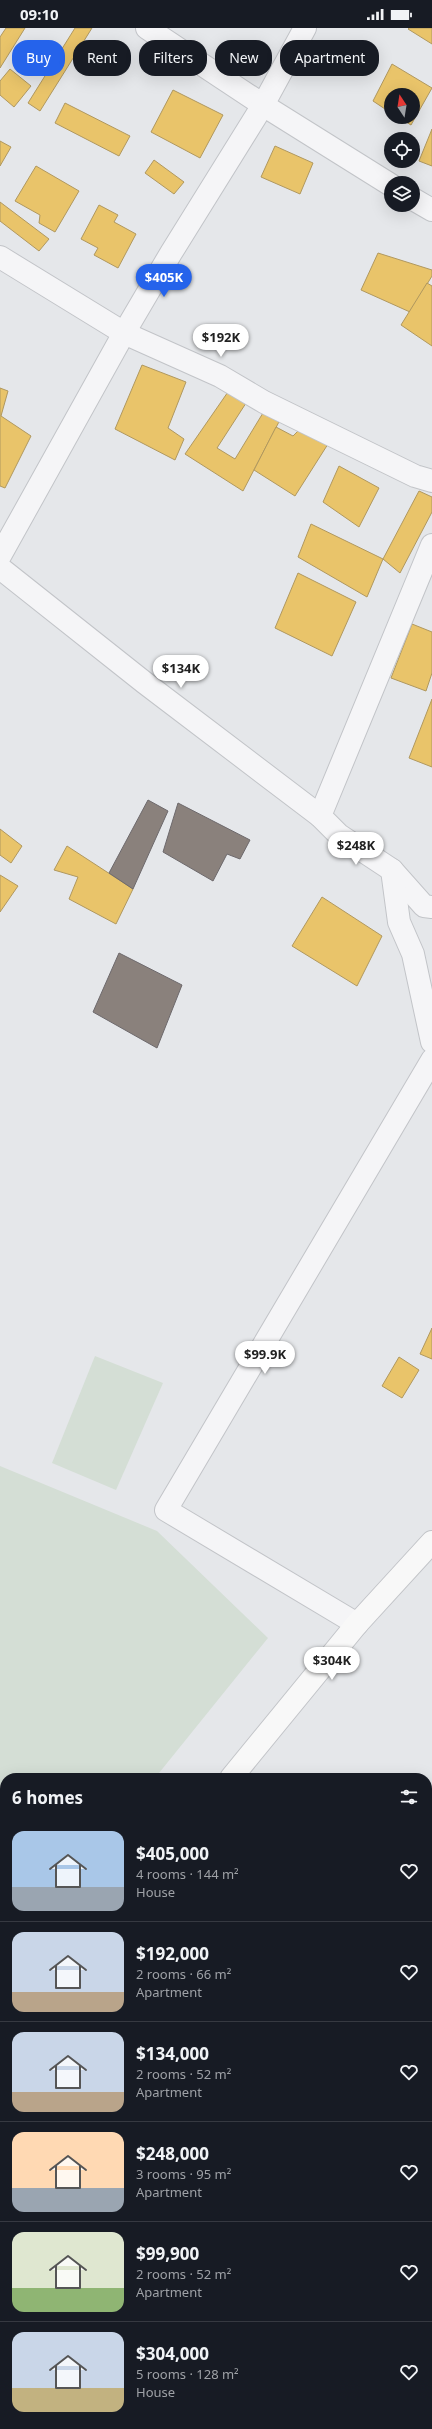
<!DOCTYPE html>
<html lang="en">
<head>
<meta charset="utf-8">
<style>
  body { margin:0; font-family:"Noto Sans",sans-serif; background:#242831; color:#f1f3f6; height:100vh; display:flex; flex-direction:column; font-size:15px; white-space:nowrap }
  * { box-sizing:border-box; margin:0 }
  p { font-size:13px; color:#9ea1a6 }
  .icon { flex:none; width:22px; height:22px; fill:none; stroke:currentColor; stroke-width:2; stroke-linecap:round; stroke-linejoin:round }
  .map { position:relative; flex:1; overflow:hidden }
  .panel { position:absolute; left:0px; top:1745px; width:432px; height:656px; display:flex; flex-direction:column; background:#171b24; border-radius:16px 16px 0 0; box-shadow:0 4px 16px #0002 }
  .panel>* { flex:none }
  .banner { position:absolute; left:12px; top:12px; width:408px; height:36px; display:flex; gap:8px }
  .needle { width:26px; rotate:348deg }
  .buttons { position:absolute; left:384px; top:60px; display:grid; gap:8px }
  .buttons a { display:grid; place-items:center; width:36px; height:36px; border-radius:50%; background:#171b24; box-shadow:0 4px 16px #0002; font-size:20px }
  .price { position:absolute; translate:-50% -34px; padding:0 9px; border-radius:14px; background:#fff; color:#222; font-size:13px; line-height:26px; filter:drop-shadow(0 1px 2px #0008) }
  .price::after { content:''; position:absolute; left:50%; top:24px; width:12px; height:9px; margin-left:-6px; background:inherit; clip-path:polygon(0 0,100% 0,50% 100%) }
  .price.on { background:#2563eb; color:#fff }
  ul { padding:0; list-style:none }
  li { display:flex; align-items:center; gap:12px; height:100px; padding:0 12px }
  li+li { border-top:1px solid #363941 }
  li span { display:grid; place-items:center; flex:none; width:112px; height:80px; border-radius:12px; color:#555 }
  li>.icon { margin-inline-start:auto }
  span .icon { width:48px; height:48px; fill:#fffc; stroke-width:1 }
  li b { font-size:17px }
  h2 { display:flex; justify-content:space-between; align-items:center; height:48px; padding:0 12px; font-size:17px }
  .pill { padding:0 14px; border-radius:16px; background:#171b24; box-shadow:0 4px 16px #0002; font-size:14px; line-height:36px }
  .pill.on { background:#2563eb; color:#fff }
  .status { display:flex; justify-content:space-between; align-items:center; height:28px; padding:0 20px; background:#171b24; direction:ltr }
  .status svg { height:11px; fill:currentColor }
  .map>svg:first-child { display:block }
  .green { fill:#d4ded5 }
  .homes { fill:#e9c46a; stroke:#b0985f }
  .industry { fill:#8a817c; stroke:#6d696c }
  .lines { fill:none; stroke-linecap:round; stroke-linejoin:round }
  .minor-casing { stroke:#c2c4c8; stroke-width:24 }
  .secondary-casing { stroke:#c2c4c8; stroke-width:24 }
  .minor { stroke:#f5f5f7; stroke-width:22 }
  .secondary { stroke:#f8f8f8; stroke-width:22 }
</style>
</head>
<body>
<div class="status"><b>09:10</b><svg viewBox="0 0 49 12"><path d="M0 12V9h3v3zM5 12V6h3v6zM10 12V3h3v9zM15 12V0h3v12zM26 1h20v11H26zM47 4h2v5h-2z"/></svg></div>
<div class="map">
<svg width="432" height="2401" viewBox="0 0 432 2401">
  <rect width="100%" height="100%" fill="#e5e7ea"/>
  <g class="green">
    <path d="M95 1328 163 1355 116 1462 52 1435Z"/>
    <path d="M0 1438 157 1503 268 1610 155 1750H5V1938L0 1944Z"/>
  </g>
  <g class="homes">
    <path d="M6 0H25L0 40V9Z"/>
    <path d="M75 0H92L40 83 28 75Z"/>
    <path d="M409 0H432V16L408 1Z"/>
    <path d="M392 36 432 60 411 97 398 89H413V67H391V85L373 73Z"/>
    <path d="M10 41 31 58 14 79 0 67V53Z"/>
    <path d="M173 62 223 87 200 130 151 104Z"/>
    <path d="M65 75 130 108 119 128 55 95Z"/>
    <path d="M432 101V138L419 133Z"/>
    <path d="M0 113 11 119 0 138Z"/>
    <path d="M275 118 313 135 300 166 261 149Z"/>
    <path d="M154 132 184 154 174 166 145 145Z"/>
    <path d="M36 138 79 163 55 204 39 195 40 187 15 173Z"/>
    <path d="M0 174 49 211 39 223 0 193Z"/>
    <path d="M99 177 118 187 114 194 136 206 118 240 94 227 98 220 81 211Z"/>
    <path d="M378 225 432 242V248L410 284 361 262Z"/>
    <path d="M427 255 432 258V318L401 297Z"/>
    <path d="M142 337 186 354 168 400 184 411 175 432 115 401Z"/>
    <path d="M0 360 8 363 1 388 31 408 5 460 0 458Z"/>
    <path d="M230 361 248 372 217 420 235 431 266 380 282 388 243 463 185 426Z"/>
    <path d="M276 399 293 408 300 401 328 416 295 468 254 442Z"/>
    <path d="M339 438 379 460 359 499 323 474Z"/>
    <path d="M419 463 432 469V484L400 545 383 531Z"/>
    <path d="M311 496 383 531 367 569 298 529Z"/>
    <path d="M298 545 356 574 332 628 275 600Z"/>
    <path d="M412 596 432 604V645L426 663 391 650Z"/>
    <path d="M432 671V739L409 730Z"/>
    <path d="M0 801 22 818 11 835 0 827Z"/>
    <path d="M67 818 133 861 116 896 69 871 78 849 54 842Z"/>
    <path d="M0 847 18 858 0 884Z"/>
    <path d="M322 869 382 908 357 958 292 918Z"/>
    <path d="M432 1300V1331L420 1326Z"/>
    <path d="M399 1329 419 1342 402 1370 382 1358Z"/>
    <rect x="0" y="2359" width="5" height="20"/>
    <rect x="76" y="2396" width="28" height="5"/>
    <path d="M148 2396H172L171 2401H148Z"/>
    <rect x="210" y="2396" width="30" height="5"/>
    <rect x="252" y="2396" width="35" height="5"/>
    <rect x="336" y="2396" width="31" height="5"/>
  </g>
  <g class="industry">
    <path d="M148 772 168 783 133 861 109 845Z"/>
    <path d="M178 775 250 812 240 831 227 826 213 853 163 824Z"/>
    <path d="M119 925 182 957 157 1020 93 984Z"/>
  </g>
  <g class="lines">
    <defs>
      <g id="minor">
        <path d="M147 0 263 77 391 157"/>
        <path d="M413 171 432 182"/>
        <path d="M0 229 124 305 220 348 264 374 415 448 432 453"/>
        <path d="M0 528 124 305 171 225 263 77 305 0"/>
        <path d="M0 540 145 655 320 788 339 807 392 842 424 878 432 879"/>
        <path d="M320 788 432 517"/>
        <path d="M392 842 399 894 413 926 432 1014"/>
        <path d="M357 1596 166 1482 432 1032"/>
        <path d="M427 2327 432 2329"/>
        <path d="M0 2332H5"/>
      </g>
      <g id="secondary">
        <path d="M231 1750 357 1596 432 1514"/>
        <path d="M0 2043 5 2036"/>
      </g>
    </defs>
    <use href="#minor" class="minor-casing"/>
    <use href="#secondary" class="secondary-casing"/>
    <use href="#minor" class="minor"/>
    <use href="#secondary" class="secondary"/>
  </g>
</svg>
<div class="buttons">
<a><svg class="needle" viewBox="-14 -14 28 28"><path d="M0-13l5 13h-10z" fill="#e53935"/><path d="M0 13l5-13h-10z" fill="#9ea1a6"/></svg></a>
<a><svg class="icon" aria-label="locate" viewBox="0 0 24 24"><circle cx="12" cy="12" r="6"/><path d="M12 2v4M12 18v4M2 12h4M18 12h4"/></svg></a>
<a><svg class="icon" aria-label="layers" viewBox="0 0 24 24"><path d="M12 4l9 5-9 5-9-5zM3 14l9 5 9-5"/></svg></a>
</div>
<b class="price on" style="left:164px;top:270px">$405K</b>
<b class="price" style="left:221px;top:330px">$192K</b>
<b class="price" style="left:181px;top:661px">$134K</b>
<b class="price" style="left:356px;top:838px">$248K</b>
<b class="price" style="left:265px;top:1347px">$99.9K</b>
<b class="price" style="left:332px;top:1653px">$304K</b>
<div class="banner">
<a class="pill on">Buy</a>
<a class="pill">Rent</a>
<a class="pill">Filters</a>
<a class="pill">New</a>
<a class="pill">Apartment</a>
</div>
<section class="panel">
<h2>6 homes<svg class="icon" aria-label="filters" viewBox="0 0 24 24"><path d="M4 7h16M4 17h16"/><circle cx="9" cy="7" r="2"/><circle cx="15" cy="17" r="2"/></svg></h2>
<ul>
<li><span style="background:linear-gradient(#a9c7e8 70%,#9aa5b1 0)"><svg class="icon" aria-label="home" viewBox="0 0 24 24"><path d="M3 11l9-7 9 7M6 9v11h12V9"/></svg></span><div><b>$405,000</b><p>4 rooms · 144 m²</p><p>House</p></div><svg class="icon" aria-label="heart" viewBox="0 0 24 24"><path d="M12 20l-8-8c-3-5 5-10 8-4 3-6 11-1 8 4z"/></svg></li>
<li><span style="background:linear-gradient(#c9d6e8 75%,#b9a48a 0)"><svg class="icon" aria-label="home" viewBox="0 0 24 24"><path d="M3 11l9-7 9 7M6 9v11h12V9"/></svg></span><div><b>$192,000</b><p>2 rooms · 66 m²</p><p>Apartment</p></div><svg class="icon" aria-label="heart" viewBox="0 0 24 24"><path d="M12 20l-8-8c-3-5 5-10 8-4 3-6 11-1 8 4z"/></svg></li>
<li><span style="background:linear-gradient(#c9d6e8 75%,#b9a48a 0)"><svg class="icon" aria-label="home" viewBox="0 0 24 24"><path d="M3 11l9-7 9 7M6 9v11h12V9"/></svg></span><div><b>$134,000</b><p>2 rooms · 52 m²</p><p>Apartment</p></div><svg class="icon" aria-label="heart" viewBox="0 0 24 24"><path d="M12 20l-8-8c-3-5 5-10 8-4 3-6 11-1 8 4z"/></svg></li>
<li><span style="background:linear-gradient(#ffd9b3 70%,#9aa5b1 0)"><svg class="icon" aria-label="home" viewBox="0 0 24 24"><path d="M3 11l9-7 9 7M6 9v11h12V9"/></svg></span><div><b>$248,000</b><p>3 rooms · 95 m²</p><p>Apartment</p></div><svg class="icon" aria-label="heart" viewBox="0 0 24 24"><path d="M12 20l-8-8c-3-5 5-10 8-4 3-6 11-1 8 4z"/></svg></li>
<li><span style="background:linear-gradient(#dfe7d0 70%,#8fb573 0)"><svg class="icon" aria-label="home" viewBox="0 0 24 24"><path d="M3 11l9-7 9 7M6 9v11h12V9"/></svg></span><div><b>$99,900</b><p>2 rooms · 52 m²</p><p>Apartment</p></div><svg class="icon" aria-label="heart" viewBox="0 0 24 24"><path d="M12 20l-8-8c-3-5 5-10 8-4 3-6 11-1 8 4z"/></svg></li>
<li><span style="background:linear-gradient(#c9d6e8 70%,#c2b280 0)"><svg class="icon" aria-label="home" viewBox="0 0 24 24"><path d="M3 11l9-7 9 7M6 9v11h12V9"/></svg></span><div><b>$304,000</b><p>5 rooms · 128 m²</p><p>House</p></div><svg class="icon" aria-label="heart" viewBox="0 0 24 24"><path d="M12 20l-8-8c-3-5 5-10 8-4 3-6 11-1 8 4z"/></svg></li>
</ul>
</section>
</div>
</body>
</html>
